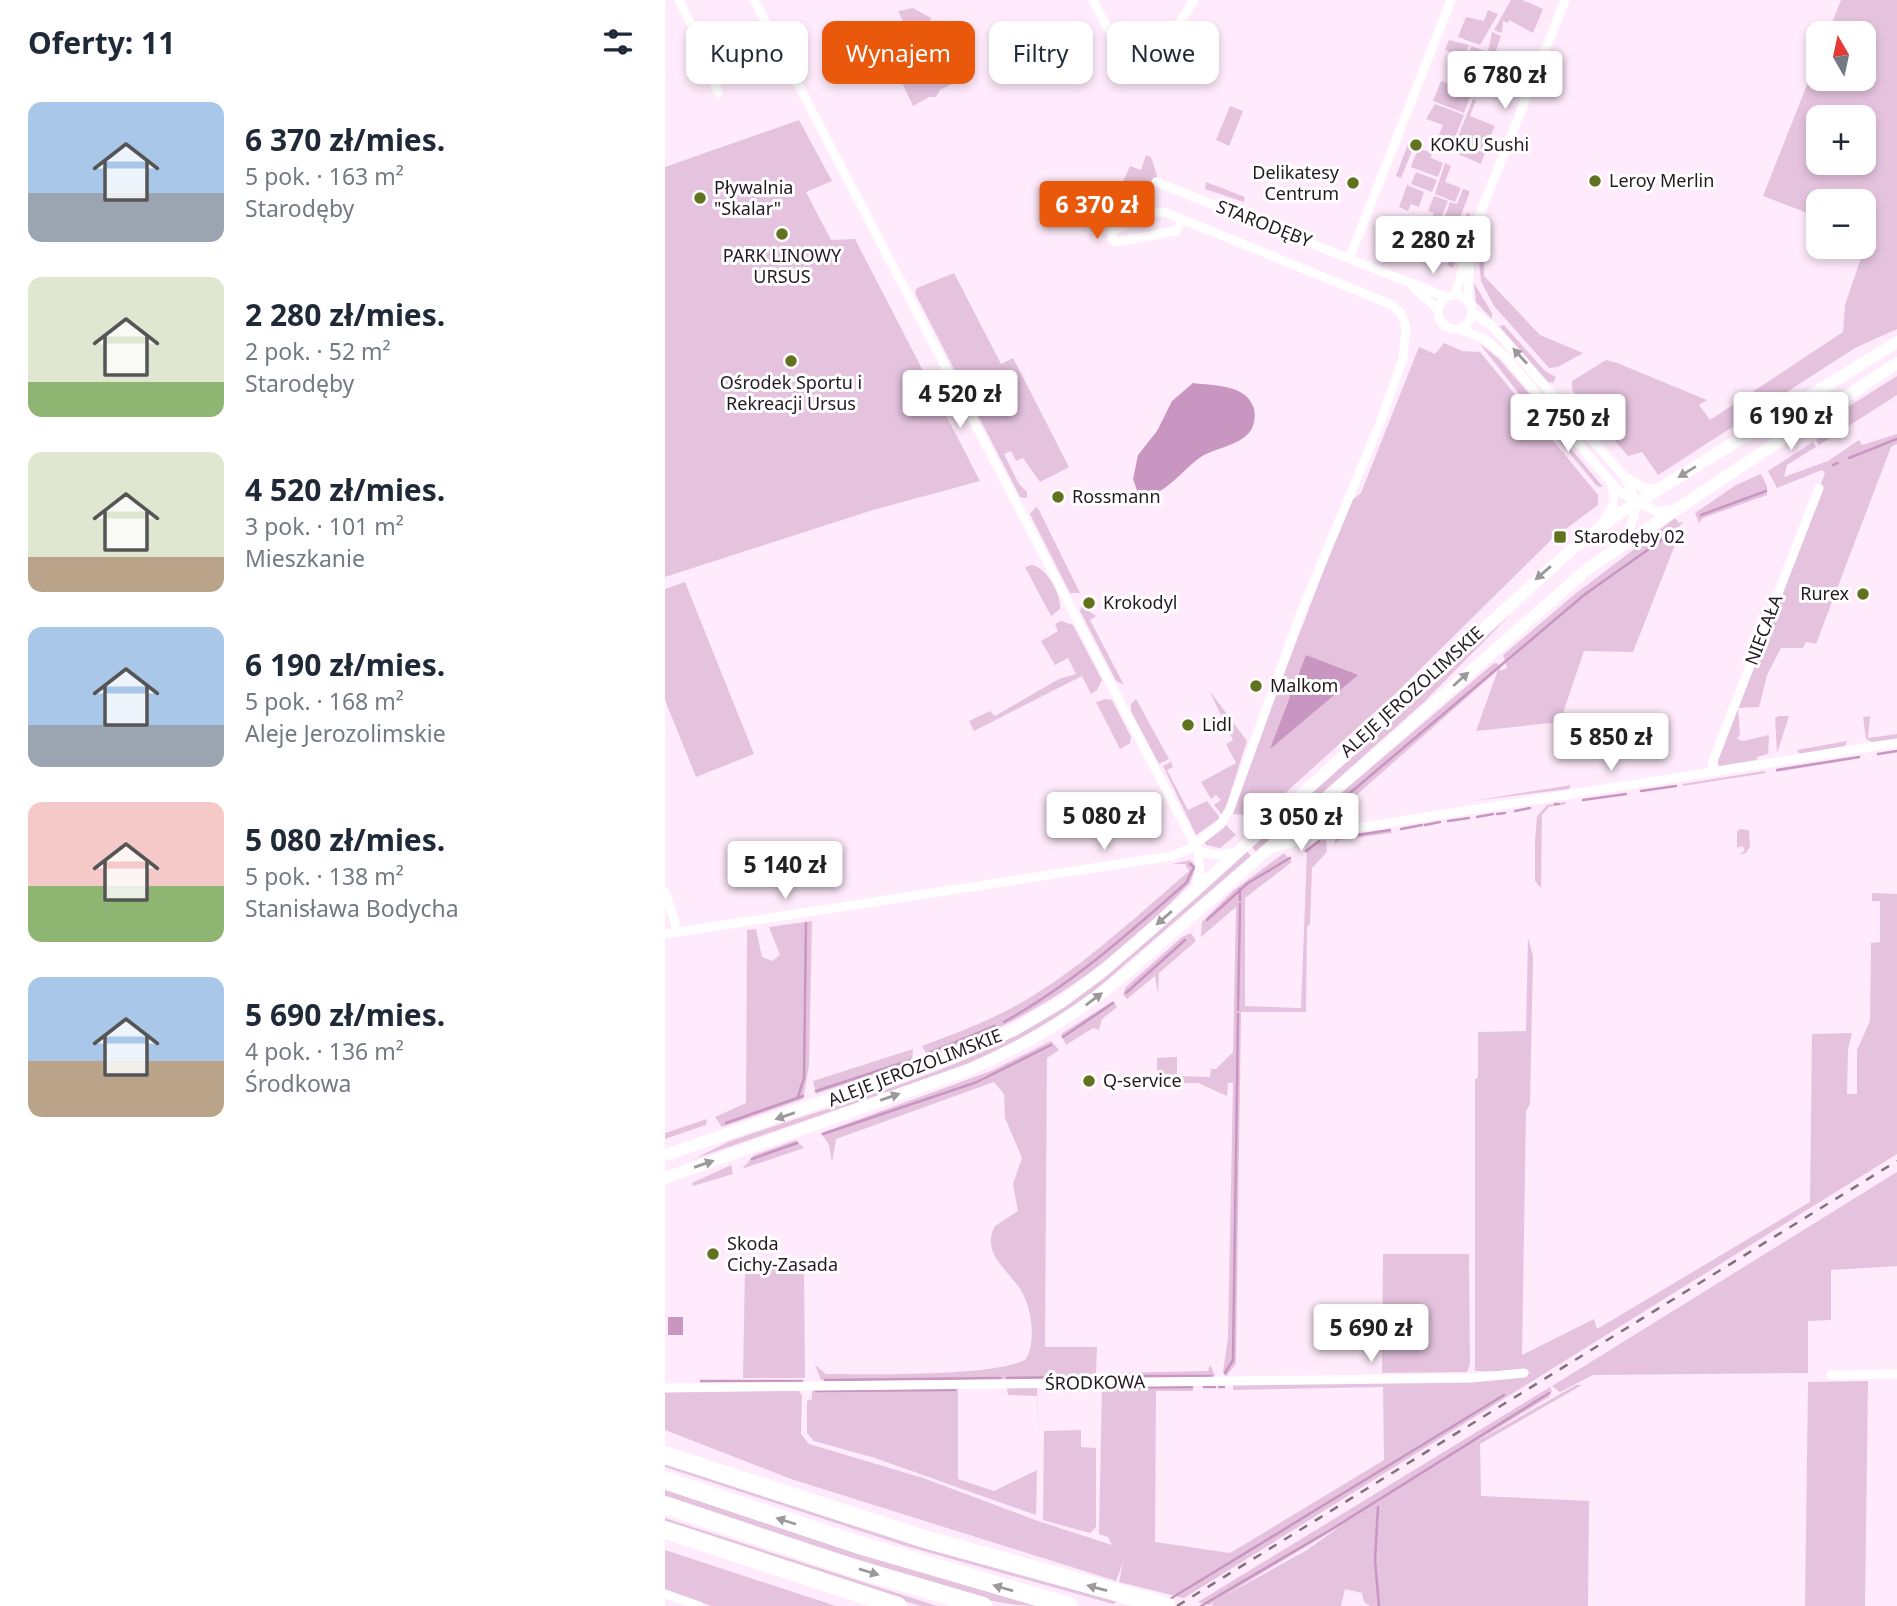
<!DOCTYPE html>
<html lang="pl">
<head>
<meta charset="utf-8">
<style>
  body { margin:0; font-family:"Noto Sans",sans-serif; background:#f6f6f7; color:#1f2937; height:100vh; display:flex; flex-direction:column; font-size:26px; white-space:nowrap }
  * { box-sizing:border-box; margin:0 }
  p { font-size:23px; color:#747a83 }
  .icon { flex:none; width:38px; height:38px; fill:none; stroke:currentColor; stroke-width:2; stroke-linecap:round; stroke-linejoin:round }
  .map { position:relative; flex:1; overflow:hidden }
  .sheet { display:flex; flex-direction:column; background:#fff; width:665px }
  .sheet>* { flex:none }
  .hud { position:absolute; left:21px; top:21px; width:665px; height:63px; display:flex; gap:14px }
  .needle { width:46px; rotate:351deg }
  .tools { position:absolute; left:1141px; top:21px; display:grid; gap:14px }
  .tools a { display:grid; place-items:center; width:70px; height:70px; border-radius:14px; background:#fff; box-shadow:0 4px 10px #0003; font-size:35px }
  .price { position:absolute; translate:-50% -60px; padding:0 16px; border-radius:7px; background:#fff; color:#222; font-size:23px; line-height:46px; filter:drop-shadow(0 2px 4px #0008) }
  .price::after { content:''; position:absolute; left:50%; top:42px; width:21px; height:16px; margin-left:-10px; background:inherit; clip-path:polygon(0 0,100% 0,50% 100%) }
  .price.active { background:#ea580c; color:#fff }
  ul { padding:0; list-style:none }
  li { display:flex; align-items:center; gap:21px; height:175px; padding:0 28px }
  li span { display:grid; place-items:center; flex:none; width:196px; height:140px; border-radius:14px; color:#555 }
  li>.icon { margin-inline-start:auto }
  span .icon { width:84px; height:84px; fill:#fffc; stroke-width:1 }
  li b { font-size:30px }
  h2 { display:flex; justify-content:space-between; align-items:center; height:84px; padding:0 28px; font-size:30px }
  .pill { padding:0 24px; border-radius:14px; background:#fff; box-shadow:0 4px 10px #0003; font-size:24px; line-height:63px }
  .pill.active { background:#ea580c; color:#fff }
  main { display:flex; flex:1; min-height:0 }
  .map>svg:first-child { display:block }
  .green { fill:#e5c3df; fill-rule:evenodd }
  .water { fill:#c896c0 }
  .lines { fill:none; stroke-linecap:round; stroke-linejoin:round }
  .stream { stroke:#c896c0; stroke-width:2.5 }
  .street { stroke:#fff; stroke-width:9 }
  .secondary { stroke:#fff; stroke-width:12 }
  .highway { stroke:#fff; stroke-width:18 }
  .rail { stroke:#80717d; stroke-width:2.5; stroke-dasharray:9 9; stroke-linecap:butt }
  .oneway { fill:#9c989c }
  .poi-dot { fill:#63721e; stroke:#fff; stroke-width:2.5 }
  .labels { text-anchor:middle; stroke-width:6; stroke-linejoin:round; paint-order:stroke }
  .poi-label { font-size:18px; fill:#241922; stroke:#fff; text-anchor:start }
  .street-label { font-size:18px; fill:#241922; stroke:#fff }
</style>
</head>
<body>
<main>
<section class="sheet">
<h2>Oferty: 11<svg class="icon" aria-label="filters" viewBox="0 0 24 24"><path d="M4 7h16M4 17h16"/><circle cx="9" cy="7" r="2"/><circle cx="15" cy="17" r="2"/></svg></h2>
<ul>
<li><span style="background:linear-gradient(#a9c7e8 65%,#9aa5b1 0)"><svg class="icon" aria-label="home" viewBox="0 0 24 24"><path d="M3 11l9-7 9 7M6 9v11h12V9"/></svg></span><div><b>6 370 zł/mies.</b><p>5 pok. · 163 m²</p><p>Starodęby</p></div></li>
<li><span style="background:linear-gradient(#dfe7d0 75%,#8fb573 0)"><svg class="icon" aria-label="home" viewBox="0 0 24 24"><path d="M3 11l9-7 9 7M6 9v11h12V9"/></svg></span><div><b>2 280 zł/mies.</b><p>2 pok. · 52 m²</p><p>Starodęby</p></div></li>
<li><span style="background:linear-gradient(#dfe7d0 75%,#b9a48a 0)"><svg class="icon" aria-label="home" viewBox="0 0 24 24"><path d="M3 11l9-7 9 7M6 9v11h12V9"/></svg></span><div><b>4 520 zł/mies.</b><p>3 pok. · 101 m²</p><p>Mieszkanie</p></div></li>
<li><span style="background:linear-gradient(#a9c7e8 70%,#9aa5b1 0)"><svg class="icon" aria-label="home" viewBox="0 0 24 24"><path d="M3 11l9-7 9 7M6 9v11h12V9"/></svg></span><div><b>6 190 zł/mies.</b><p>5 pok. · 168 m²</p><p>Aleje Jerozolimskie</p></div></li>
<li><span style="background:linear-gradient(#f6c9c9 60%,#8fb573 0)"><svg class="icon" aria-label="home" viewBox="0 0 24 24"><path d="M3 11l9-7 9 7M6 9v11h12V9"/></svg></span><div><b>5 080 zł/mies.</b><p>5 pok. · 138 m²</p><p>Stanisława Bodycha</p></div></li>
<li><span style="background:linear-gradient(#a9c7e8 60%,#b9a48a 0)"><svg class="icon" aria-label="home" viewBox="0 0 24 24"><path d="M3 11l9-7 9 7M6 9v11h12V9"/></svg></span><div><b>5 690 zł/mies.</b><p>4 pok. · 136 m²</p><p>Środkowa</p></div></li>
</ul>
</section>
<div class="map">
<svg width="1232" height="1606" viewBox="0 0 1232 1606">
  <rect width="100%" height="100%" fill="#ffebfb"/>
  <g class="green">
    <path d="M846 0H857L878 9 868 33 844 20 843 23 838 21 837 33 829 30Z"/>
    <path d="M1176 0H1232V329L1190 348 993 475 977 452 963 456 907 390V381L941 360 952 363 1042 400 1034 405 1045 420 1178 332 1180 305 1199 249V201H1153V217L1098 196 1153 57V79H1199V33H1163ZM1153 117H1199V163H1153Z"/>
    <path d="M248 8 266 18 264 33 289 83 275 90 271 97H264L248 106 221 49 206 56 203 39 238 21 233 11Z"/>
    <path d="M823 10 833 14 815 45 793 37 801 17 819 21Z"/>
    <path d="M827 32 836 36 831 50 836 55 857 60 841 99 833 95 839 79 819 71Z"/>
    <path d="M784 40 804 45 799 58 780 50Z"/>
    <path d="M806 46 820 51 816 70 802 64Z"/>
    <path d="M818 73 836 80 831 95 816 88Z"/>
    <path d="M776 81 793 87 791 92 805 97 799 113 768 101Z"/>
    <path d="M808 99 811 100 805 116 830 126 819 150 792 139Z"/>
    <path d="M770 104 799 115 787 145 772 139 778 125 761 119Z"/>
    <path d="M565 106 578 111 564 146 551 140Z"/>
    <path d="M134 120 167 181 141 192 166 240 190 239 315 481 208 510 0 577V167Z"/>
    <path d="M792 142 820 153 816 164 791 153Z"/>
    <path d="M743 144 749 146 736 178 731 176Z"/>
    <path d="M753 148 767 153 766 158 778 163 773 177 746 167Z"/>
    <path d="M481 155 486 157 492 176 485 195 456 204 442 218 465 166 476 170Z"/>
    <path d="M780 163 786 166 780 182 796 188 790 202 770 194Z"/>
    <path d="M751 172 772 180 767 192 746 184Z"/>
    <path d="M541 182 580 197 579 202 540 189Z"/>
    <path d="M742 185 759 192 754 207 746 204 743 211 734 207Z"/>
    <path d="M798 189 805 191 791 229 777 224 785 202 792 204Z"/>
    <path d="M769 196 783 201 774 223 766 220 769 213 763 211Z"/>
    <path d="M802 213 806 215 788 268 782 265Z"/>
    <path d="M820 228 819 276 875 335 918 353 893 367 884 368 829 306 816 281 814 262Z"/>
    <path d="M289 273 336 364 348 358 404 467 375 482 358 458 351 461 346 451 339 454 354 484 362 492V498L355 497 250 293 252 288Z"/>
    <path d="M809 283 827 313V319L811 302Z"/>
    <path d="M839 325 880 371 891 377 888 383 883 382 834 326Z"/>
    <path d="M779 343 797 351 815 352 933 495V505L886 540 731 693 598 813 579 820V815L568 814 571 799 685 502 696 493 754 347 770 354Z"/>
    <path d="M815 344 833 358 868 398 867 410Z"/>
    <path d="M1232 376V395L1154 445 1151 440 1170 423 1167 417Z"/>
    <path d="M876 419 885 424 938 487 932 486Z"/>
    <path d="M1232 434V444L1226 447 1151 644 1141 642 1138 648H1116L1102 675 1094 707 1073 708 1075 735 1072 739 1078 741 1104 735 1103 754 1092 757V760L1054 766 1052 757 1160 473 1157 470 1112 488 1103 471 1148 442 1151 447 1122 465 1119 477 1163 461 1194 440 1197 445Z"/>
    <path d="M1096 474 1102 486V495L1038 518 1034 523 1030 513 1071 485Z"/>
    <path d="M371 507 374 510 415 593H405L365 514Z"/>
    <path d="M1010 518 1014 523 1018 522 1011 531 1015 532 968 652 919 651 895 722 811 731 833 670 669 815 662 810V805L829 663 834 664 835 671 842 668 838 655 910 594Z"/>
    <path d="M367 565C382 568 396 594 395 609L386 616 360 567Z"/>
    <path d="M20 582 89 754 31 777 0 700V589Z"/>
    <path d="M417 606 431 616 425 620 459 685 451 681 415 611Z"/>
    <path d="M844 616 758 703 591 852 587 847Z"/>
    <path d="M396 621 408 625 437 680 432 690 426 694 417 676 309 731 304 721 325 711 330 716 394 679 411 674 403 658 390 665 376 641 393 631 390 624Z"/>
    <path d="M544 690 582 741 558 816 549 805 556 800 551 795 546 799 536 782 571 763 561 744 568 740Z"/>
    <path d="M440 699 447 700 466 737 465 743 455 749 431 702Z"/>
    <path d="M471 699 504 759 494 764 466 711V704Z"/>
    <path d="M1114 716H1124L1112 753 1110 718Z"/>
    <path d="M1205 716 1203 738 1232 734V739L1207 742 1201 739 1198 717Z"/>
    <path d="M1182 741 1180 746 1135 754 1132 750Z"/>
    <path d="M1194 756 1196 758 1111 772 1112 769Z"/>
    <path d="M506 762 508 767 502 770 523 810 542 801 555 818 531 835 498 766Z"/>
    <path d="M1099 771 1101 773 1018 786 1017 784Z"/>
    <path d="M906 785 904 789 807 801Z"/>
    <path d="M900 802 901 804 884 807 877 815 876 888 870 881V842L872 816 882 805Z"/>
    <path d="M560 824 571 835 555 848 541 845 539 841Z"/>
    <path d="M725 829 727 833 674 840 670 844V838Z"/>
    <path d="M1075 829 1084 830 1085 846 1081 853 1074 855 1080 850 1077 846 1072 848V831Z"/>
    <path d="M661 839 662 852 647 868 645 925 642 926 641 1012H576L571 1363 561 1377 558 1372 563 1338 568 1083H563L562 1096 533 1083H492V1058L512 1057V1076L545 1077 546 1069H551L568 1052 571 907 536 937 537 922 569 890 619 853 627 862 580 898V1006L636 1008 642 851 653 841Z"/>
    <path d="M582 851 586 856 420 999 371 1031 303 1064 29 1159 65 1141C165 1106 277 1078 368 1026 444 983 516 909 582 851Z"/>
    <path d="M525 860 531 866 525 883C463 949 387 1008 303 1041 290 1046 276 1053 262 1055L257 1046C295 1032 334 1017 369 995 425 960 474 914 524 871L520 864H507Z"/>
    <path d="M1207 893 1232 894V1154L519 1598 454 1582 458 1562 451 1581 126 1479 0 1430V1392L133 1390 137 1395 136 1434 144 1444 258 1478 373 1521 447 1545 443 1537 434 1534 437 1385 528 1384V1391H491L490 1542 565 1553 719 1460 718 1387 568 1390V1384L859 1375 866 1372 810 1371V1079L813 1078V1032L861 1031 863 938 868 956 865 1104 861 1111 857 1355 929 1319 932 1329 1145 1202 1147 1034 1187 1033 1183 1049 1182 1094H1192V1050L1205 1021 1206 943 1215 942V901H1207Z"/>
    <path d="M147 921 144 1066 138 1099 57 1127 50 1117 81 1103 82 930 91 929 97 957 107 961 115 955 104 927Z"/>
    <path d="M526 933 531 941 494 973 493 995 490 976 462 999 458 994 461 987 517 937Z"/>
    <path d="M448 1001 452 1007 437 1019 434 1030 428 1028 401 1045 396 1034Z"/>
    <path d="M386 1041 394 1050 382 1058 380 1347H432L431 1373 409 1379 156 1380 150 1365 161 1374C200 1374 333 1377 361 1359 371 1341 367 1312 358 1294 348 1273 314 1255 330 1226L353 1211 348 1184 357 1158 340 1118 339 1094 329 1082 171 1139 167 1163 164 1145 156 1133 326 1071Z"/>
    <path d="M248 1049 247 1062 151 1094 148 1081Z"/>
    <path d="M42 1119 41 1125 0 1139V1133Z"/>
    <path d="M131 1140 139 1148 77 1169 89 1155Z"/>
    <path d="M66 1165 68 1174 28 1186 27 1183Z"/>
    <path d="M1232 1172V1266L1166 1270V1320L1143 1321V1373L928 1375 895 1392 887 1386Z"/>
    <path d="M718 1254H804L805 1364 802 1372 717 1373Z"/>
    <path d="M80 1267 139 1268 140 1378H78Z"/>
    <path d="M545 1365 550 1375 546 1378 442 1380 444 1373 543 1371Z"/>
    <path d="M1203 1381 1200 1606H1140L1143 1382Z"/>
    <path d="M911 1385H917L815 1444 816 1496 924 1501 923 1606H705L699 1602 697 1593 680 1589 676 1606H549L546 1605 550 1601 544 1605 533 1602 885 1387 887 1391 884 1397 809 1443ZM677 1525 642 1550 559 1596Z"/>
    <path d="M293 1387V1479L329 1491 372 1470 371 1515 210 1458 149 1441 142 1433V1401L147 1399V1389Z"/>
    <path d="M372 1387 374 1452 372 1396 343 1395 342 1388Z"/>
    <path d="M416 1430V1447L431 1448V1527L425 1533 378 1520 379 1431Z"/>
    <path d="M0 1461 453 1601 448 1604 241 1546 15 1472 0 1467Z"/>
    <path d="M0 1490 189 1552 371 1606C324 1606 275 1585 230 1571 153 1547 76 1523 0 1496Z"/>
    <path d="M0 1518 272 1606H256L181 1584 0 1524Z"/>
    <path d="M0 1550 171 1606H47L0 1590Z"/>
  </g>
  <g class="water">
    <path d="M528 383C549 386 582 384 589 409 591 417 589 428 583 434 572 445 553 448 539 455 520 465 496 504 473 493L468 479 473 455 492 431 507 401Z"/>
    <path d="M641 655 693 675 605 749Z"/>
    <rect x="3" y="1317" width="15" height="18"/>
  </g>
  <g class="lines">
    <g class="stream">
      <path d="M1184 458 1232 439"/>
      <path d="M1168 465 1173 463"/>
      <path d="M1036 515 1101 491"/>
      <path d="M1213 754 1232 751"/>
      <path d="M1112 770 1194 757"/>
      <path d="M976 791 1011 786"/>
      <path d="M918 800 961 794"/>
      <path d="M672 804 919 595 1005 534"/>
      <path d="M890 804H894"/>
      <path d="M850 811 865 808"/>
      <path d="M832 814 840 813"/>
      <path d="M812 817 828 814"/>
      <path d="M783 821 804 818"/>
      <path d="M760 825 775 822"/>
      <path d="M736 829 757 825"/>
      <path d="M672 838 725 830"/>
      <path d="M641 851 654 841"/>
      <path d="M575 900V889"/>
      <path d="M542 920 583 883 625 858"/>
      <path d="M461 993 520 940"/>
      <path d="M573 1010 575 904"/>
      <path d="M339 1022C407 984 463 934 521 883L529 867 525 864"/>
      <path d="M398 1037 448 1003"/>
      <path d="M264 1053 330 1026"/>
      <path d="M151 1091 246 1060"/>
      <path d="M133 1097 139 1078 141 923"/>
      <path d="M61 1123 138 1096"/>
      <path d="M158 1134 312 1082 386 1045"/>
      <path d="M87 1159 132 1143"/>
      <path d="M560 1373 568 1360 573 1014"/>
      <path d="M443 1376H547"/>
      <path d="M342 1378 406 1377"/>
      <path d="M160 1380 335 1378"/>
      <path d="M36 1381H137"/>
      <path d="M539 1387H550"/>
      <path d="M554 1387H559"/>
      <path d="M407 1388H422"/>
      <path d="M438 1388 527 1387"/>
      <path d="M151 1391 290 1390"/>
      <path d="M713 1507 710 1560 714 1606"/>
      <path d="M505 1599 839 1395"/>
      <path d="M536 1606 667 1529 884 1393"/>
    </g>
    <g class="street">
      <path d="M14 0 38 49 53 93"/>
      <path d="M89 0 533 851 535 871 530 889"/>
      <path d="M428 0 458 58C492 61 514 25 529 0"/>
      <path d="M491 182 781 297"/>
      <path d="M685 257 786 0"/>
      <path d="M748 287 773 309"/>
      <circle cx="790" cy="312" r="17"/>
      <path d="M790 295 813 219 900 0"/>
      <path d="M803 301 805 254"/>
      <path d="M808 313 827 326 959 476C976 505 972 514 957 543"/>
      <path d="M795 329 821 340 841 357 953 491 990 511 1006 510"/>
      <path d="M960 476 978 488H996"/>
      <path d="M938 521C948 509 951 501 947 486"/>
      <path d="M1047 772 1048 761 1154 488"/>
      <path d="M651 805 652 820 665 832"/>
      <path d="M609 848 665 832 1232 743"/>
      <path d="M533 851 553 855 571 852"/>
      <path d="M0 892 13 932"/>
      <path d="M0 934 507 856 524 849 555 825 565 809 637 610 715 423 738 358 741 328 736 313 725 304 499 212 484 213 448 231 447 238 450 242 511 231 518 220"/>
      <path d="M1166 1375 1232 1374"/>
      <path d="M0 1388 807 1378 859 1373"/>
      <path d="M0 1594 34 1606"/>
    </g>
    <g class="secondary">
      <path d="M0 1155 289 1057 349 1030 398 1001 437 972 530 891 905 551 949 517 1232 342"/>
      <path d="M0 1178 303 1070C363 1045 415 1012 465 970L925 567 1232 363"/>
    </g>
    <g class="highway">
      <path d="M0 1455 256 1538 501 1606"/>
      <path d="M0 1480 191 1544 404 1606"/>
      <path d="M0 1505 188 1568 318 1606"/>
      <path d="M0 1530 233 1606"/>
    </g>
    <path class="rail" d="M512 1606 1232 1161"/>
  </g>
  <defs><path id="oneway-solid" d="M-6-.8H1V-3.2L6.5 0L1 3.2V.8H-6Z" transform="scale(1.75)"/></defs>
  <g class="oneway">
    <use href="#oneway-solid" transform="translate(855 356) rotate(-132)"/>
    <use href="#oneway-solid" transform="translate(1022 472) rotate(148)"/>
    <use href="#oneway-solid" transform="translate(878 573) rotate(139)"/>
    <use href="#oneway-solid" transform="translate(796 679) rotate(-42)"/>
    <use href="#oneway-solid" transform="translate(499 918) rotate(139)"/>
    <use href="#oneway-solid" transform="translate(429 999) rotate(-37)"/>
    <use href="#oneway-solid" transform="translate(225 1097) rotate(-19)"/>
    <use href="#oneway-solid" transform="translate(120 1116) rotate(161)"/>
    <use href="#oneway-solid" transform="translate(39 1164) rotate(-19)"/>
    <use href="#oneway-solid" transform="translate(121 1521) rotate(-162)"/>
    <use href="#oneway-solid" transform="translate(204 1572) rotate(17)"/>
    <use href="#oneway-solid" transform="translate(338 1588) rotate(-164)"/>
    <use href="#oneway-solid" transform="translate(432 1588) rotate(-165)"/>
  </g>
  <g class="poi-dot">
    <circle cx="751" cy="145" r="7"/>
    <circle cx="930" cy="181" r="7"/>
    <circle cx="688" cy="183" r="7"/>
    <circle cx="35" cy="198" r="7"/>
    <circle cx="117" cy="234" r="7"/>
    <circle cx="126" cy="361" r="7"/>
    <circle cx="393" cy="497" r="7"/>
    <rect x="888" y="530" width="14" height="14" rx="3.5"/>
    <circle cx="1198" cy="594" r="7"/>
    <circle cx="424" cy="603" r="7"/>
    <circle cx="591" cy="686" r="7"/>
    <circle cx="523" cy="725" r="7"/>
    <circle cx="424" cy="1081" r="7"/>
    <circle cx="48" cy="1254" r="7"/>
  </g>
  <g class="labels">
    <g class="poi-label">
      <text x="765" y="151">KOKU Sushi</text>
      <text x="674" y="179" text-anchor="end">Delikatesy<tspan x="674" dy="21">Centrum</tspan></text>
      <text x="944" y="187">Leroy Merlin</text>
      <text x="49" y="194">Pływalnia<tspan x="49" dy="21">"Skalar"</tspan></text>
      <text x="117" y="262" text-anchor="middle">PARK LINOWY<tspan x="117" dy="21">URSUS</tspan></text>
      <text x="126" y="389" text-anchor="middle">Ośrodek Sportu i<tspan x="126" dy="21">Rekreacji Ursus</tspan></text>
      <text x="407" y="503">Rossmann</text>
      <text x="909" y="543">Starodęby 02</text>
      <text x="1184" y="600" text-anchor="end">Rurex</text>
      <text x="438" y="609">Krokodyl</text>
      <text x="605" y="692">Malkom</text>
      <text x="537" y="731">Lidl</text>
      <text x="438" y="1087">Q-service</text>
      <text x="62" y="1250">Skoda<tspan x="62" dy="21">Cichy-Zasada</tspan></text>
    </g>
    <g class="street-label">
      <text transform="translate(599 224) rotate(21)" y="6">STARODĘBY</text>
      <text transform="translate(1099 630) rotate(-69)" y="6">NIECAŁA</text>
      <text transform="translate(747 692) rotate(-42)" y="6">ALEJE JEROZOLIMSKIE</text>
      <text transform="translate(250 1068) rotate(-21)" y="6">ALEJE JEROZOLIMSKIE</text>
      <text transform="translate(430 1383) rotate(-1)" y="6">ŚRODKOWA</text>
    </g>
  </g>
</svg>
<div class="tools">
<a><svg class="needle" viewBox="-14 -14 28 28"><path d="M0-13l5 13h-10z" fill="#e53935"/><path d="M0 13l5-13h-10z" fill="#747a83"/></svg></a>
<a>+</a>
<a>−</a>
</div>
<b class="price" style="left:840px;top:111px">6 780 zł</b>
<b class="price active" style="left:432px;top:241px">6 370 zł</b>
<b class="price" style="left:768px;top:276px">2 280 zł</b>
<b class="price" style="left:295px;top:430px">4 520 zł</b>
<b class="price" style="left:1126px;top:452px">6 190 zł</b>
<b class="price" style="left:903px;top:454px">2 750 zł</b>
<b class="price" style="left:946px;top:773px">5 850 zł</b>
<b class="price" style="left:439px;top:852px">5 080 zł</b>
<b class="price" style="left:636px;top:853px">3 050 zł</b>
<b class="price" style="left:120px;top:901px">5 140 zł</b>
<b class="price" style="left:706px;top:1364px">5 690 zł</b>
<div class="hud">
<a class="pill">Kupno</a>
<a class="pill active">Wynajem</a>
<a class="pill">Filtry</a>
<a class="pill">Nowe</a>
</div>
</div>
</main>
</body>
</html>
